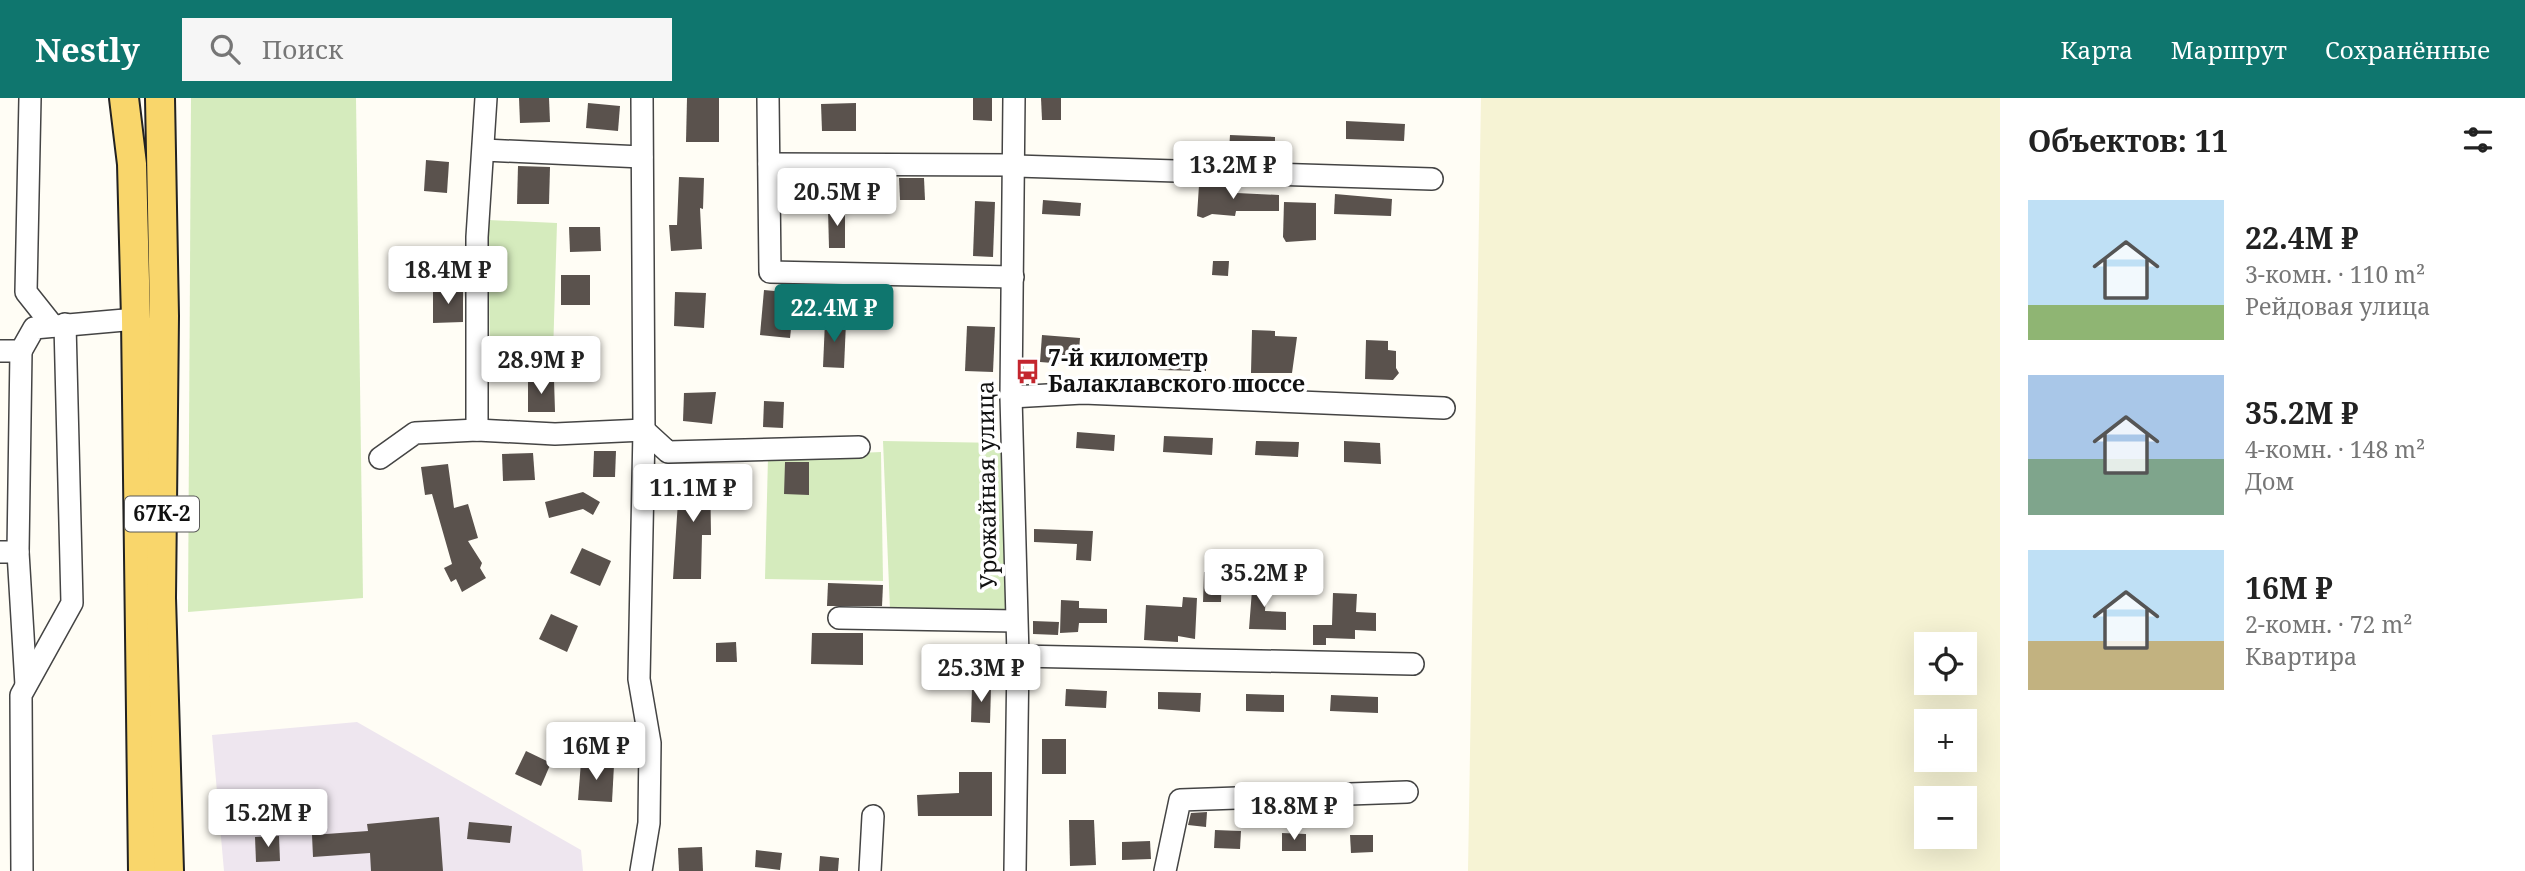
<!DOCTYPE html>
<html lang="ru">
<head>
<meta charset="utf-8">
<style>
  body { margin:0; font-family:"Noto Serif",serif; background:#f6f6f6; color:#222; height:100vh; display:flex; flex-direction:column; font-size:26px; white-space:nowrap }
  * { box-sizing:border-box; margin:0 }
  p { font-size:23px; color:#767676 }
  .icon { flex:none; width:38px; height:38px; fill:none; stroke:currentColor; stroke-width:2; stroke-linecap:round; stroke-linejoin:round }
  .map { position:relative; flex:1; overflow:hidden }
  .side { display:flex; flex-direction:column; background:#fff; width:525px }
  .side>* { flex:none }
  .fabs { position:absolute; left:1914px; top:534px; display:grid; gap:14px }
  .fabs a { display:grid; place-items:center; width:63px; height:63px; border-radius:0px; background:#fff; box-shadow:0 7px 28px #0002; font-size:35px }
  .price { position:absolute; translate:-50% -60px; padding:0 16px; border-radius:7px; background:#fff; color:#222; font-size:23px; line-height:46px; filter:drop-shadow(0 2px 4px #0008) }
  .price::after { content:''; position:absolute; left:50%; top:42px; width:21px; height:16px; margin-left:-10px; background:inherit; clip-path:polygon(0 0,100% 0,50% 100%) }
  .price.active { background:#0f766e; color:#fff }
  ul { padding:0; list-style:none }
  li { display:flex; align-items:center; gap:21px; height:175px; padding:0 28px }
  li span { display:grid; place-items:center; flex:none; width:196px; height:140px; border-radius:0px; color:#555 }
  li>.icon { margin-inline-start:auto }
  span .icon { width:84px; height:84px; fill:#fffc; stroke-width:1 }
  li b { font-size:30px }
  h2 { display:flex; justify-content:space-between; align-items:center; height:84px; padding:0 28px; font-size:30px }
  header { display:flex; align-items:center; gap:42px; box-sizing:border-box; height:98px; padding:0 35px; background:#0f766e; color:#fff }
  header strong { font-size:33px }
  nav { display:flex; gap:38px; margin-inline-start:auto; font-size:24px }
  .search { width:490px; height:63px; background:#f6f6f6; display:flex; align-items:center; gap:18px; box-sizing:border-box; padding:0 24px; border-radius:0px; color:#767676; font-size:26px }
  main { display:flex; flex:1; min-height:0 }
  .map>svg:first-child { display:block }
  .industrial { fill:#eee6ef }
  .farmland { fill:#f6f3d4; fill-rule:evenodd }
  .green { fill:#d5ebbd }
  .building { fill:#5a524d }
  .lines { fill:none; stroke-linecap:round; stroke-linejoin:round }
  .minor-casing { stroke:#444; stroke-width:24 }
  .major-casing { stroke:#222; stroke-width:32 }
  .minor { stroke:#fff; stroke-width:21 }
  .major { stroke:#f9d66b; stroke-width:28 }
  .labels { text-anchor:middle; stroke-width:7; stroke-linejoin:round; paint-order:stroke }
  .shield { fill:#fff; stroke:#585858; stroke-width:2 }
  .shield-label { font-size:21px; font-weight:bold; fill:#111 }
  .poi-label { font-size:23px; font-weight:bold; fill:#111; stroke:#fff; text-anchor:start }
  .street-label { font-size:23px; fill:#111; stroke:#fff }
</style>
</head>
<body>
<header>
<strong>Nestly</strong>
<div class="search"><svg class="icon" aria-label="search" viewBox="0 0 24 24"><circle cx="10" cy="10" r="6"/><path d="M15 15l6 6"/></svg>Поиск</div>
<nav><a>Карта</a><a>Маршрут</a><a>Сохранённые</a></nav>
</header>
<main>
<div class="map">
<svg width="2000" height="773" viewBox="0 0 2000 773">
  <rect width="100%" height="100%" fill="#fffdf5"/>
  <path class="industrial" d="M357 624 581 752 583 773H224L212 637Z"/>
  <path class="farmland" d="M1481 0H2000V773H1468ZM1927 546H1965V584H1927ZM1927 623H1965V662H1927ZM1927 700H1965V738H1927Z"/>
  <g class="green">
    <path d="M191 0H356L363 500 188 514Z"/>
    <path d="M488 122 557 125 553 256 490 258Z"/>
    <path d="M883 343 1004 345 1010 518 890 512Z"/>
    <path d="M881 354 883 483 765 481 768 359Z"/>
  </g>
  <g class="building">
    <path d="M519 0H549L550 24 520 25Z"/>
    <path d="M687 0H719V44H686Z"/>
    <path d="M973 0H992V23L973 22Z"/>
    <path d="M1041 0H1061V22H1042Z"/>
    <path d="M588 5 620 8 618 33 586 30Z"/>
    <path d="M856 5V33H822L821 6Z"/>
    <path d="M1346 23 1405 26 1404 43 1346 41Z"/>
    <path d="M1230 37 1275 39V59L1229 54Z"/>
    <path d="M426 62 449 64 447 95 424 93Z"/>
    <path d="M518 68 550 69 549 106H517Z"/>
    <path d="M679 79 704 80 703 111 700 110 702 151 671 153 669 127H677Z"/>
    <path d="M899 80H924L925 102H900Z"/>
    <path d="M1199 87 1237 89V95L1279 97V113H1236L1235 118 1212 116 1203 120 1197 118Z"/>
    <path d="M1335 96 1392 101 1391 118 1334 116Z"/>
    <path d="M1043 102 1081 105 1080 118 1042 116Z"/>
    <path d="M975 103 995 104 993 159 973 158Z"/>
    <path d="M1284 104 1316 105V142L1286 144 1283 139Z"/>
    <path d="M828 111H845V150H829Z"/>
    <path d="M569 129H600L601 153 570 154Z"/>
    <path d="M1213 163H1229L1228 178 1212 177Z"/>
    <rect x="561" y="177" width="29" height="30"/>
    <path d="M433 191H463V224L433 225Z"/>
    <path d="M764 192 795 195 790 240 760 237Z"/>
    <path d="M675 194 706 195 704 230 674 228Z"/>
    <path d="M825 223 846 224 844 270 823 269Z"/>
    <path d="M967 228 995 229 993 274 965 273Z"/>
    <path d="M1252 232 1275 233V238L1297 239 1292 275H1251Z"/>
    <path d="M1042 237 1080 240 1078 267 1040 264Z"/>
    <path d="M1366 242 1388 243V252L1396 253V270L1399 275 1393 282 1365 281Z"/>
    <path d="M1158 255 1206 256V273L1158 272Z"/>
    <path d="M528 281H554L555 314H528Z"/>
    <path d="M716 294 712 326 683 323 684 295Z"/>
    <path d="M764 303 784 304 783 330 763 329Z"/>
    <path d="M1077 334 1115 337 1114 353 1076 350Z"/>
    <path d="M1164 338 1213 340 1212 357 1163 354Z"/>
    <path d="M1256 343 1299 344 1298 359 1255 357Z"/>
    <path d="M1344 343 1380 345 1381 366 1344 364Z"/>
    <path d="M594 353H616L615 379H593Z"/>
    <path d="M533 355 535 382 503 383 502 356Z"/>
    <path d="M785 364H809V397L784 396Z"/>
    <path d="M448 366 454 410 468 406 478 440 468 443 482 465 480 470 486 480 462 494 456 481 451 484 444 470 452 466 432 396 425 397 421 369Z"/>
    <path d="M710 366 711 437H702L701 481H673L678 403H687L689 367Z"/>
    <path d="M583 394 600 404 593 417 583 411 549 420 545 404Z"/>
    <path d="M1034 431 1093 433 1091 463 1076 462 1077 446 1034 444Z"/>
    <path d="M582 450 611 463 600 488 570 475Z"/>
    <path d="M1204 474 1222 475 1221 504H1203Z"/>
    <path d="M1253 479 1267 480 1265 513 1286 514V532L1249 531Z"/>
    <path d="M828 485 883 487 882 508H827Z"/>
    <path d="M1333 495 1357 496 1356 514 1376 515V533L1355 532V541L1326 540V547H1313V527H1332Z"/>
    <path d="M1183 499 1197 500 1195 541 1178 538V544L1144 542 1146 507 1182 509Z"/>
    <path d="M1061 502 1079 503V510L1107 511V525H1079L1078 534 1060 535Z"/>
    <path d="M551 516 578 528 567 554 539 541Z"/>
    <path d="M1033 523 1059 524 1058 537 1033 536Z"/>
    <path d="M812 535H863V567L811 566Z"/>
    <path d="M736 544 737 564H716V545Z"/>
    <path d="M972 588 991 589 990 625 971 624Z"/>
    <path d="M1066 591 1107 593 1106 610 1065 608Z"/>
    <path d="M1158 594 1201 595 1200 614 1158 611Z"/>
    <path d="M1246 596 1284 597V614L1246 613Z"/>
    <path d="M1331 597 1378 599V615L1330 613Z"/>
    <rect x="1042" y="641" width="24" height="35"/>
    <path d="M526 653 551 665 541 688 515 676Z"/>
    <path d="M581 664 614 667 612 704 578 702Z"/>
    <path d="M959 674H992V718H918L917 697 959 695Z"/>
    <path d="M1207 714 1206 729 1188 727 1191 715Z"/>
    <path d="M439 719 443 773H371L370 755 313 759 312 737 368 733 367 726Z"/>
    <path d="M1069 722H1094L1096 767 1070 768Z"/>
    <path d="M469 724 512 728 510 745 467 741Z"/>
    <path d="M1215 732 1241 733 1240 751 1214 750Z"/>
    <path d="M1282 735 1306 736V753H1282Z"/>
    <path d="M1350 737H1373V754L1351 755Z"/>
    <path d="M279 738 280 763 256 764 255 739Z"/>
    <path d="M1150 743 1151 761 1122 762V744Z"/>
    <path d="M702 749 703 773H679L678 750Z"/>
    <path d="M756 752 782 755 780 772 755 769Z"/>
    <path d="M820 758 839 760 838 773H819Z"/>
  </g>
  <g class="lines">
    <defs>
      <g id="minor">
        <path d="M30 0 26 194 53 228"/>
        <path d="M768 0 770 174 1013 179"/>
        <path d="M1014 0 1011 299 1018 558 1015 773"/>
        <path d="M484 52 642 59"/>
        <path d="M769 66 1014 67"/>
        <path d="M1014 68 1432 81"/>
        <path d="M0 253H21L34 230 136 221"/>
        <path d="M1011 299 1083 295 1444 310"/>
        <path d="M477 332V139L486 0"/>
        <path d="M380 360 415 335 477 332 555 336 644 332 668 354 859 349"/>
        <path d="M0 454H18L21 253"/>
        <path d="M18 454 26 587"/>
        <path d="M839 520 1016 523"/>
        <path d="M1018 558 1413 566"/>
        <path d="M22 773 21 597 72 505 65 226"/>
        <path d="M641 773 649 725 650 645 639 581 644 332 642 0"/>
        <path d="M870 773 873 718"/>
        <path d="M1165 773 1180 702 1407 694"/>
      </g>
      <g id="major">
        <path d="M124 0 132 66 136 221 143 773"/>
        <path d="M160 0 164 218 161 500 169 773"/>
      </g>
    </defs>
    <use href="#minor" class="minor-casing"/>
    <use href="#major" class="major-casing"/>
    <use href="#minor" class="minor"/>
    <use href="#major" class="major"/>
  </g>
  <defs>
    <symbol id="bus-bare" viewBox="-9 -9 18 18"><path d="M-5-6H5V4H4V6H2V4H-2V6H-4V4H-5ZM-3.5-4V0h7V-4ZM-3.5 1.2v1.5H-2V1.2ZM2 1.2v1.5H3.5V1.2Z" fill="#c4262e" stroke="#fff" stroke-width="2.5" paint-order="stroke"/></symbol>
  </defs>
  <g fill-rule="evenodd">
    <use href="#bus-bare" x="1010" y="256" width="35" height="35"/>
  </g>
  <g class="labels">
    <rect class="shield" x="125" y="398.5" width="74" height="35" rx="5"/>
    <g class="shield-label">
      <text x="162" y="423">67К-2</text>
    </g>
    <g class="poi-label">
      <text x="1048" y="268">7-й километр<tspan x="1048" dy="26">Балаклавского шоссе</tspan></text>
    </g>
    <g class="street-label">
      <text transform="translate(987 387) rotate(-91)" y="8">Урожайная улица</text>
    </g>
  </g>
</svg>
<div class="fabs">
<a><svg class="icon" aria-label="locate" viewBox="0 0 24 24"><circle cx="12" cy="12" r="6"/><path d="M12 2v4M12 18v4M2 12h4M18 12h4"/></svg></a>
<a>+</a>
<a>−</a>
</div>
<b class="price" style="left:1233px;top:103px">13.2M ₽</b>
<b class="price" style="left:837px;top:130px">20.5M ₽</b>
<b class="price" style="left:448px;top:208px">18.4M ₽</b>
<b class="price active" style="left:834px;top:246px">22.4M ₽</b>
<b class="price" style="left:541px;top:298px">28.9M ₽</b>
<b class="price" style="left:693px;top:426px">11.1M ₽</b>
<b class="price" style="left:1264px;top:511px">35.2M ₽</b>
<b class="price" style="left:981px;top:606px">25.3M ₽</b>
<b class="price" style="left:596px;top:684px">16M ₽</b>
<b class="price" style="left:1294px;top:744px">18.8M ₽</b>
<b class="price" style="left:268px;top:751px">15.2M ₽</b>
</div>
<section class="side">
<h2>Объектов: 11<svg class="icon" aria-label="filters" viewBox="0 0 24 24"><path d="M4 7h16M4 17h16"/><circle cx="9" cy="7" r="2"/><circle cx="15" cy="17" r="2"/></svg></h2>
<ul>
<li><span style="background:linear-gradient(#bfe0f5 75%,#8fb573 0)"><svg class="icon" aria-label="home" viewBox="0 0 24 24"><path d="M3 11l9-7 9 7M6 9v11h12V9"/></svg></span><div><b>22.4M ₽</b><p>3-комн. · 110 m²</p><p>Рейдовая улица</p></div></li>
<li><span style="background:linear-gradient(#a9c7e8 60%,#7fa58c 0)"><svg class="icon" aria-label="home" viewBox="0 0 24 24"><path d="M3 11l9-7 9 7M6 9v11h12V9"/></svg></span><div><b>35.2M ₽</b><p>4-комн. · 148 m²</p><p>Дом</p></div></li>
<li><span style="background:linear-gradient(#bfe0f5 65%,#c2b280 0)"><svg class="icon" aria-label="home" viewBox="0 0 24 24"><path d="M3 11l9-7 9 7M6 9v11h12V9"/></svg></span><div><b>16M ₽</b><p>2-комн. · 72 m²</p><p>Квартира</p></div></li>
</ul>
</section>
</main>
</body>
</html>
